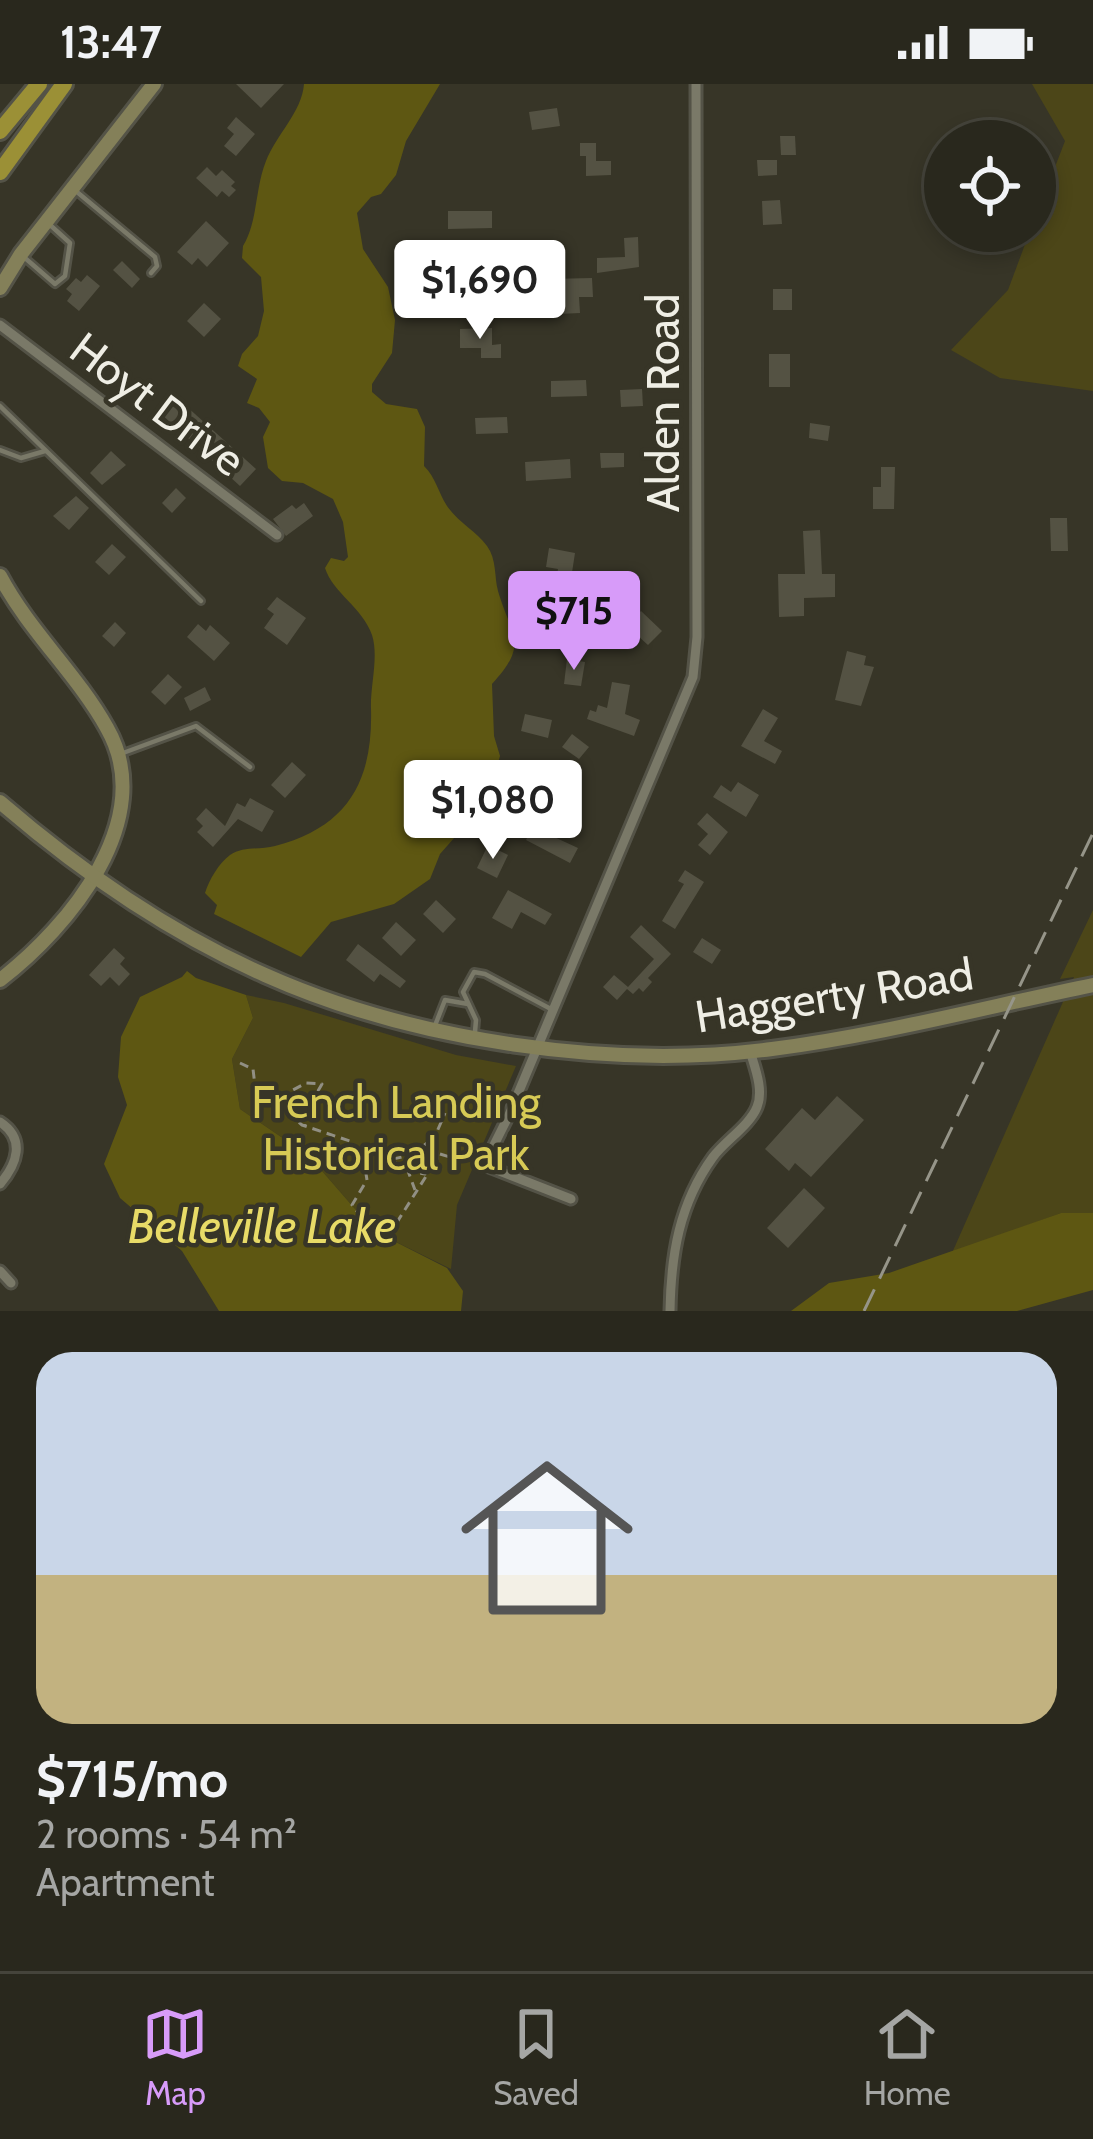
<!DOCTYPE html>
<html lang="en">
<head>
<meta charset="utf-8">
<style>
  body { margin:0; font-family:Cabin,sans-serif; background:#313026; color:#f1f3f6; height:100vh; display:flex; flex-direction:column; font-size:45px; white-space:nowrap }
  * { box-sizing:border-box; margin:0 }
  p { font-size:39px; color:#a5a6a4 }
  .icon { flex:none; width:66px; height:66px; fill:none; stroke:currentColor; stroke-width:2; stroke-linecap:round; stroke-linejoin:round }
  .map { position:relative; height:1227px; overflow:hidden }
  .side { display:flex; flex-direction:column; background:#29281d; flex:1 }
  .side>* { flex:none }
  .controls { position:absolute; left:924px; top:36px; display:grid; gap:24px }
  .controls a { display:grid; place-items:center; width:132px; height:132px; border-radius:50%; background:#29281d; box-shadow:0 6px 18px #0003,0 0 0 3px #45443b; font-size:60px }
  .price { position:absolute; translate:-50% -102px; padding:0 27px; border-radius:12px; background:#fff; color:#222; font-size:39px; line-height:78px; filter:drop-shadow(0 3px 6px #0008) }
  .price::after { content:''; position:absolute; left:50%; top:72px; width:36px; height:27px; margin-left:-18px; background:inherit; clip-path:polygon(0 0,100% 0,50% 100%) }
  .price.current { background:#d79bf9; color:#111 }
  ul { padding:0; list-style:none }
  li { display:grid; align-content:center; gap:24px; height:636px; padding:0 36px }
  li+li { border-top:3px solid #45443b }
  li span { display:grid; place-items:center; height:372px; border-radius:36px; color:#555 }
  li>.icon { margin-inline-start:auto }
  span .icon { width:216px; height:216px; fill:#fffc; stroke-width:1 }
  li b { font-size:51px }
  .status { display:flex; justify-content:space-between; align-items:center; height:84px; padding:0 60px; background:#29281d; direction:ltr }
  .status svg { height:33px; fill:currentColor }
  .tab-bar { display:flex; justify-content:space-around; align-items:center; height:168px; border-top:3px solid #45443b; background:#29281d; font-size:33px; color:#a5a6a4 }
  .tab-bar a { display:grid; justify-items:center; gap:6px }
  .tab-bar .current { color:#d79bf9 }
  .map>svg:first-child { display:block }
  .green { fill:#4c4618 }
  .water { fill:#5e5712 }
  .building { fill:#545243 }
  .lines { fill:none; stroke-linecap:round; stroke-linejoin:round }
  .lane-casing { stroke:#545347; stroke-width:10 }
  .street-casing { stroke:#545347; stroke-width:15 }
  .secondary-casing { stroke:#545347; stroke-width:20 }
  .highway-casing { stroke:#545347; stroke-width:22 }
  .path { stroke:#918f83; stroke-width:3; stroke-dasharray:9 6; stroke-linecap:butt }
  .lane { stroke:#7a7968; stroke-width:4.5 }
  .street { stroke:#7a7968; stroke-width:9 }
  .secondary { stroke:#848059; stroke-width:14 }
  .highway { stroke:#9b9036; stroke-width:16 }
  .rail { stroke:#969589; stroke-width:3; stroke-dasharray:24 12; stroke-linecap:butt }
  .labels { text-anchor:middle; stroke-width:9; stroke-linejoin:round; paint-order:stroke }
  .street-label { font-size:45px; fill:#efeee5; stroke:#373527 }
  .park-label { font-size:45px; fill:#d7ca55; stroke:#373527 }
  .water-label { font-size:48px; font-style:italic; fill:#e8db67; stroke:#373527 }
</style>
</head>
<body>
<div class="status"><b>13:47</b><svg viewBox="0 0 49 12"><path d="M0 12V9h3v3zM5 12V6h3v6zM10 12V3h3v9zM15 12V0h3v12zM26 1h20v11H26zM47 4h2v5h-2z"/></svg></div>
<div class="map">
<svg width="1093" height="1227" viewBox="0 0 1093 1227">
  <rect width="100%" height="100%" fill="#373527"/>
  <g class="green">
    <path d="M1032 0H1093V307L1000 294 951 266 1008 206 1030 147H1035V135L1065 57Z"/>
    <path d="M1093 826V1129H1061L952 1169 1074 893 1060 895Z"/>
    <path d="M246 911 284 919 456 971 516 982 457 1121 451 1185 386 1153 355 1125 309 1072 240 1025 232 975 253 934Z"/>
  </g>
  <g class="water">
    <path d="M304 0H440L406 57 396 91 381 110 371 113 357 129 363 165 388 203 395 236 392 269 372 300V308L386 320 417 325 425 343 424 382C436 394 438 408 447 422 458 438 476 447 487 462 497 476 494 492 498 507 511 552 530 559 492 600L494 652 500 672 496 686 464 725 455 753 440 770 430 795 394 820 331 838 301 873 214 830 217 821 205 809C209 796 219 779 230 771 243 762 261 766 275 762 348 743 373 697 371 625 370 602 379 573 372 551 363 524 333 509 325 484L331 474 344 477 348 473 343 438 333 415 303 399 282 397 268 384 263 353 270 338 259 324 247 319 257 295 238 282 242 270 258 252 264 227 261 193 242 174 243 162C258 137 255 104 266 77 276 51 302 28 304 0Z"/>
    <path d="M187 887 196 894 246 911 253 934 232 975 240 1025 309 1072 355 1125 386 1153 447 1184 463 1207 461 1227H219L182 1167 120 1114 104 1080 127 1021 118 993 121 953 140 913 182 893Z"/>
    <path d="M1061 1129H1093V1206L1017 1227H791L829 1199 889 1189Z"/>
  </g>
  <g class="building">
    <path d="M236 0H284L261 24Z"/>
    <path d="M557 24 560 42 532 46 529 28Z"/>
    <path d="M236 33 255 50 236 72 224 62 234 50 227 44Z"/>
    <path d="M780 52H795L796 71H781Z"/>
    <path d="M580 59H596V77H611V91L586 92V72H580Z"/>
    <path d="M757 76H777V91L758 92Z"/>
    <path d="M207 83 216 92 222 86 235 98 231 102 236 106 229 113 222 107 217 113 196 94Z"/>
    <path d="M780 116 782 140 763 141 762 117Z"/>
    <path d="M448 127H492V144L448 145Z"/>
    <path d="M206 137 229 159 207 183 198 174 192 181 177 168Z"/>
    <path d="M638 153 639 183 597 189V174L625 173 624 154Z"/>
    <path d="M122 177 140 195 132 204 113 186Z"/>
    <path d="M87 191 100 202 79 227 67 217 72 210 66 205 76 194 81 198Z"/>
    <path d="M592 194 593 213H579L580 229 559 230V214L550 215 549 195Z"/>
    <rect x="773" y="205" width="19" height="21"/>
    <path d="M204 219 221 235 204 253 187 237Z"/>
    <path d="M492 244V261L501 260V274H481V264H460V245Z"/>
    <rect x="769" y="270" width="21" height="33"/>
    <path d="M586 296 587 312 551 313V297Z"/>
    <path d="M642 305 643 322 621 323 620 306Z"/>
    <path d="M175 312 256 385 240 402 159 328Z"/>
    <path d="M507 333 508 349 476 350 475 334Z"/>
    <path d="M810 339 830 342 828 357 809 354Z"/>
    <path d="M111 367 126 381 102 401 90 389Z"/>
    <path d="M600 369H624V383L601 384Z"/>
    <path d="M570 375 571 394 526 397 525 378Z"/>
    <path d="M881 383H895L894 425H873V403H881Z"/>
    <path d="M176 404 186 414 172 429 162 419Z"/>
    <path d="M76 412 89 424 69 446 53 432Z"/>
    <path d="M304 419 313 432 286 452 273 435 292 421 296 425Z"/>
    <path d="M1050 434H1067L1068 467H1051Z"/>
    <path d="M820 446 822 490H835V513L804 514V532L779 533 778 490H805L803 447Z"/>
    <path d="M112 460 126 473 109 491 95 478Z"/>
    <path d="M549 464 575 469 571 495 598 503 594 518 606 526 597 540 575 525 583 513 575 506 555 502 558 485 546 483Z"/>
    <path d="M277 513 306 534 287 561 264 544 274 530 267 525Z"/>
    <path d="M536 517 549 519 544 547 526 544Z"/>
    <path d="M641 527 662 547 648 561 627 542Z"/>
    <path d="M115 538 126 549 114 563 102 552Z"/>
    <path d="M198 540 206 547 210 541 230 559 214 577 187 553Z"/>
    <path d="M847 567 866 572 864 581 874 583 861 622 835 616Z"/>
    <path d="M567 575 585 578 581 602 564 600Z"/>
    <path d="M168 590 182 603 165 621 151 608Z"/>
    <path d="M612 598 630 601 625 630 640 636 634 652 587 635 590 626 596 628 598 621 607 624Z"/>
    <path d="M205 603 211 616 190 627 184 614Z"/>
    <path d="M763 625 778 634 764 657 782 667 775 680 741 662Z"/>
    <path d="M525 630 552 636 548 654 521 647Z"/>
    <path d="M572 650 589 663 579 675 562 663Z"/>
    <path d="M292 678 306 691 285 714 271 701Z"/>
    <path d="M550 678 571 691 552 722 535 712 540 704 533 700Z"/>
    <path d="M738 698 759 711 746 733 713 713 721 701 731 708Z"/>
    <path d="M250 714 274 727 262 748 238 735 213 763 197 748 203 742 196 735 206 724 225 742 237 719 245 723Z"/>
    <path d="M540 729 559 739 552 752 578 764 570 779 526 756Z"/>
    <path d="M707 729 728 748 710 771 698 761 708 750 697 740Z"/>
    <path d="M488 761 508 771 497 794 477 784Z"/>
    <path d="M685 786 704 798 675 845 662 837 684 800 678 797Z"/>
    <path d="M508 806 552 830 545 841 521 828 512 845 492 834Z"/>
    <path d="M436 816 456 835 443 849 423 830Z"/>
    <path d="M396 838 416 856 401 872 382 854Z"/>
    <path d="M641 841 671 870 648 894 652 898 643 908 639 904 633 910 627 905 617 916 603 903 614 891 628 903 654 875 630 853Z"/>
    <path d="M702 854 721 866 712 880 693 868Z"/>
    <path d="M358 860 406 897 400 904 380 890 374 898 346 876Z"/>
    <path d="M114 864 125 874 120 880 130 890 119 902 110 893 101 902 89 891Z"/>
    <path d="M837 1012 864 1036 811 1093 795 1079 789 1087 765 1065 802 1024 815 1036Z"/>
    <path d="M804 1104 825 1124 788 1164 767 1144Z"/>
  </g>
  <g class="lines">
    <defs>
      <g id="lane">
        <path d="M77 108 155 173 157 182 151 189"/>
        <path d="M25 174 55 200 65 192 70 159 49 140"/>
        <path d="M0 322 201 517"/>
        <path d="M0 366 21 374 45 367"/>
        <path d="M123 669 196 642 250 683"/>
        <path d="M436 939 445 916 468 920"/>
        <path d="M475 948 476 936 463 908 474 888 485 890 549 924"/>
      </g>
      <g id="street">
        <path d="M0 241 277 451"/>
        <path d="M0 1038C26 1055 17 1080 0 1100"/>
        <path d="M571 1115 484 1081 509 1031 693 593 697 553 696 0"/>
        <path d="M0 1187 11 1199"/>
        <path d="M670 1227C671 1171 679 1120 713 1073 725 1057 750 1041 757 1023 764 1006 755 984 750 967"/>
      </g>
      <g id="secondary">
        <path d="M0 204 21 170 154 0"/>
        <path d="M0 492C29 547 77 590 107 644 159 735 69 843 0 896"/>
        <path d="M0 718C80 787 168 848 265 891 413 957 612 986 772 965 880 951 986 923 1093 901"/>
      </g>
      <g id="highway">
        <path d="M0 47 39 0"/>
        <path d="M0 88 64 0"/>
      </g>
    </defs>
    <use href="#lane" class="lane-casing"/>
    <use href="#street" class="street-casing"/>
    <use href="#secondary" class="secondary-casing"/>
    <use href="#highway" class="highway-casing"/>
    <g class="path">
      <path d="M240 979 253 985 255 1002 262 1014 278 1021 302 1041 350 1057 363 1071 367 1096 352 1121 369 1142 387 1154 437 1075 436 1050 445 1029"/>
      <path d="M280 1013 306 999 322 1000 306 1028 305 1041"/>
      <path d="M440 1070 456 1075"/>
      <path d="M363 1071C393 1080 412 1074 435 1052"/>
      <path d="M412 1071 428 1072 425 1090 408 1087Z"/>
      <path d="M393 1077 408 1087 415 1106"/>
    </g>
    <use href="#lane" class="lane"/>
    <use href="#street" class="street"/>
    <use href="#secondary" class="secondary"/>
    <use href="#highway" class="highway"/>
    <path class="rail" d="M864 1227 1093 749"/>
  </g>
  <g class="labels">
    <g class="street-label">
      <text transform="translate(663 319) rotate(-90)" y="16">Alden Road</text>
      <text transform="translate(158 320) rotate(37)" y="16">Hoyt Drive</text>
      <text transform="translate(834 911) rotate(-9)" y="16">Haggerty Road</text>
    </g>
    <g class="park-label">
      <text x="396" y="1034">French Landing<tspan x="396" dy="52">Historical Park</tspan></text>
    </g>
    <g class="water-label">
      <text x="262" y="1159">Belleville Lake</text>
    </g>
  </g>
</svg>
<div class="controls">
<a><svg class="icon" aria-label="locate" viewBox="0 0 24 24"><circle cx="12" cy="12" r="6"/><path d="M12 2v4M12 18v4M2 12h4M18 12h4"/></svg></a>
</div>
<b class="price" style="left:480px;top:258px">$1,690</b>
<b class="price current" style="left:574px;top:589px">$715</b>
<b class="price" style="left:493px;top:778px">$1,080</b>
</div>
<section class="side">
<ul>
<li><span style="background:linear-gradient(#c9d6e8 60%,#c2b280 0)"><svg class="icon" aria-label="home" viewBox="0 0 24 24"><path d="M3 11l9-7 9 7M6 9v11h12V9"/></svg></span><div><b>$715/mo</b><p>2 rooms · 54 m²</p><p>Apartment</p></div></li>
</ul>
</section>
<nav class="tab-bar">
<a class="current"><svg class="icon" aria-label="map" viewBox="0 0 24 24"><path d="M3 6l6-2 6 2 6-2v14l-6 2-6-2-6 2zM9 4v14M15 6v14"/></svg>Map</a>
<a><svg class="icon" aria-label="saved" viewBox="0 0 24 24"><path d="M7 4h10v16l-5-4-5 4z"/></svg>Saved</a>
<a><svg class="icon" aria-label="home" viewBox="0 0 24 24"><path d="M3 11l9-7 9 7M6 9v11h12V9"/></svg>Home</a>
</nav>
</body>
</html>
